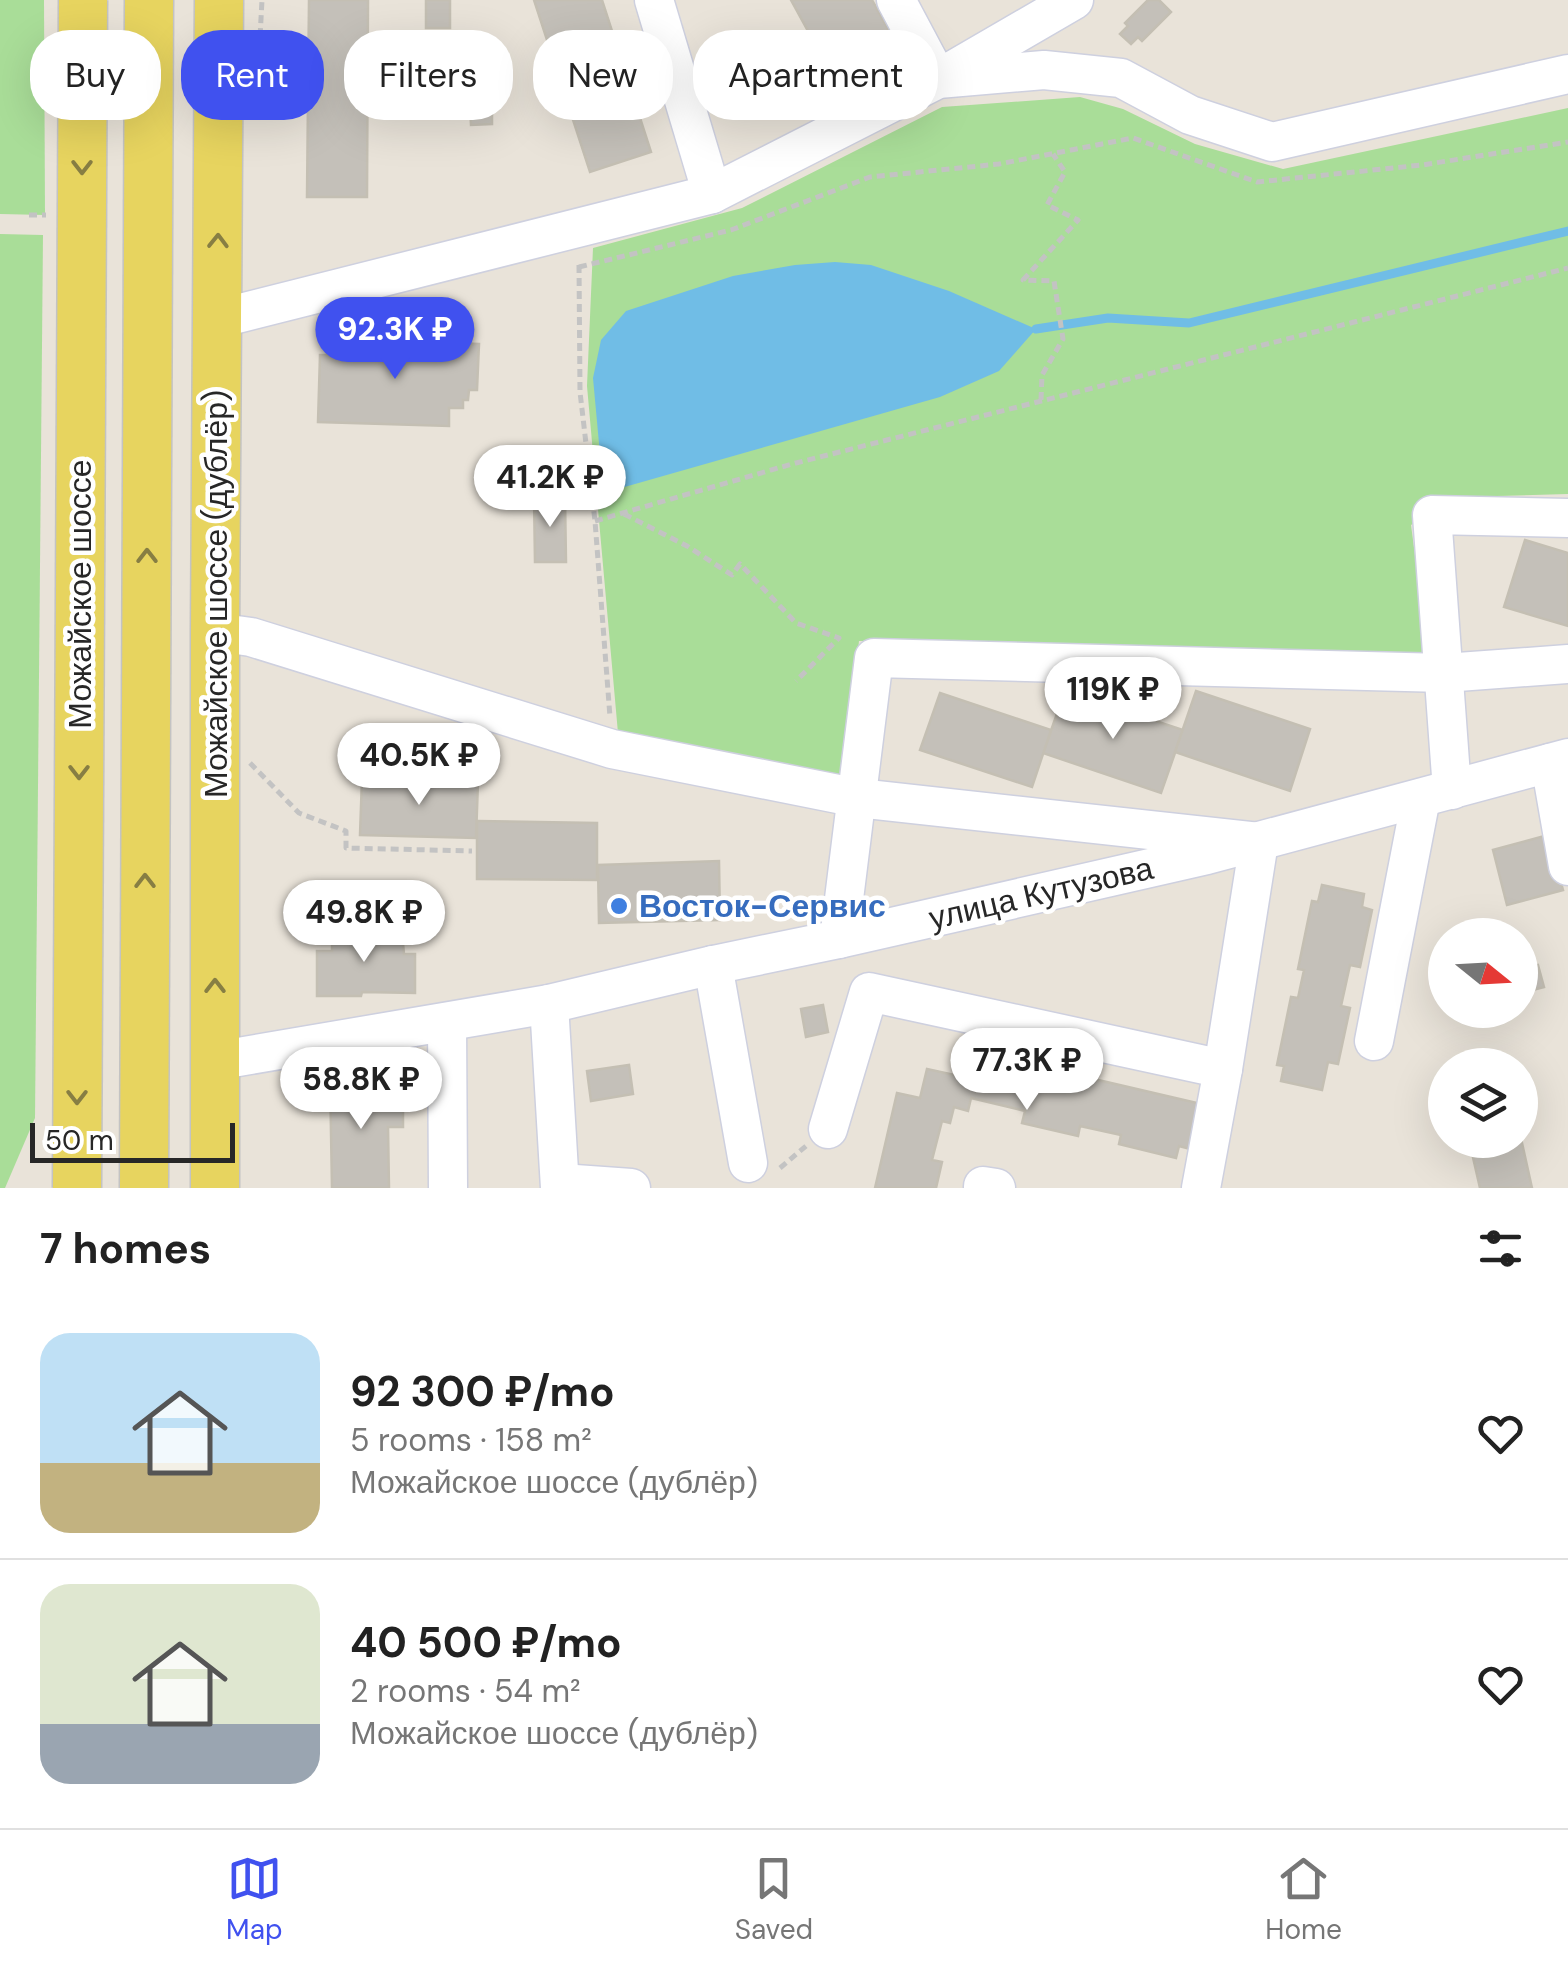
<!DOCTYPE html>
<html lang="en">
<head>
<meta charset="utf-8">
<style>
  body { margin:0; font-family:"DM Sans",sans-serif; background:#f6f6f6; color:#222; height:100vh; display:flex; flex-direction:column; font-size:38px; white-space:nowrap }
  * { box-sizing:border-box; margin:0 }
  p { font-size:32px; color:#767676 }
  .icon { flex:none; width:55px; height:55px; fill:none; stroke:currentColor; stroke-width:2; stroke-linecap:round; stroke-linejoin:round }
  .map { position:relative; height:1188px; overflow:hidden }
  .details { display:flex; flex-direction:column; background:#fff; flex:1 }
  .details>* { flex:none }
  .guide { position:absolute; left:30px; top:30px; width:1000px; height:90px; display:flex; gap:20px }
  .needle { width:65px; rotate:108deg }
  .tools { position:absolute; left:1428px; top:918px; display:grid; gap:20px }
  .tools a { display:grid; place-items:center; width:110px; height:110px; border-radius:50%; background:#fff; box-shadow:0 10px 40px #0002; font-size:50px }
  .scale { position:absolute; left:30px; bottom:25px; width:205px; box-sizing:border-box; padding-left:10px; border:5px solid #272727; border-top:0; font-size:28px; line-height:35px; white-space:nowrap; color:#272727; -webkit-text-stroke:8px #fff; paint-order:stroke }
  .price { position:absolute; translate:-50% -85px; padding:0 22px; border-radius:35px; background:#fff; color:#222; font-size:32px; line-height:65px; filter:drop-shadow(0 2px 5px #0008) }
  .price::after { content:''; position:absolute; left:50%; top:60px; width:30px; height:22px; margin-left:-15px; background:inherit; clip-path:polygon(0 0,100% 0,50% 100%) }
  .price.current { background:#4051ef; color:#fff }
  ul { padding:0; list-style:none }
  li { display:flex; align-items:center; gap:30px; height:250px; padding:0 40px }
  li+li { border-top:2px solid #e0e0e0 }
  li span { display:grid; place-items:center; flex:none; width:280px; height:200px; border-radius:30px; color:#555 }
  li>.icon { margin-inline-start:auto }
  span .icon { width:120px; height:120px; fill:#fffc; stroke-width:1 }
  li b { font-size:42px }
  h2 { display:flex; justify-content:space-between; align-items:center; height:120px; padding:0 40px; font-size:42px }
  .tag { padding:0 35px; border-radius:40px; background:#fff; box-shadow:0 10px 40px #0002; font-size:35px; line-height:90px }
  .tag.current { background:#4051ef; color:#fff }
  .tabs { display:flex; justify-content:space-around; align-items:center; height:140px; border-top:2px solid #e0e0e0; background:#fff; font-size:28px; color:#767676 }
  .tabs a { display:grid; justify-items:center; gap:5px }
  .tabs .current { color:#4051ef }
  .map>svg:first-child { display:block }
  .green { fill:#a9dd98 }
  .water { fill:#70bde6 }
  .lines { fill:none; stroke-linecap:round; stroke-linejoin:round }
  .stream { stroke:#70bde6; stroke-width:9 }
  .building { fill:#c4c0b9; stroke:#c4bfb3; stroke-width:2.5 }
  .minor-casing { stroke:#ced0df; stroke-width:41 }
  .major-casing { stroke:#c3c3c3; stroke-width:51 }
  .path { stroke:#c3c3c3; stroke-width:5; stroke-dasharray:8 5; stroke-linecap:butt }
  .minor { stroke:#fff; stroke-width:38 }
  .major { stroke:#e7d45f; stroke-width:48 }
  .major-bridge-casing { stroke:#c3c3c3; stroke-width:51; stroke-linecap:butt }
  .major-bridge { stroke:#e7d45f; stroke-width:48 }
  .oneway { stroke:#877e43 }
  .shop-dot { fill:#3f7fe0; stroke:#fff; stroke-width:4 }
  .labels { text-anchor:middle; stroke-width:9; stroke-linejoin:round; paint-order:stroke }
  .street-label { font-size:32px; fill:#272727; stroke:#fff }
  .shop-label { font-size:32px; font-weight:bold; fill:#366cbe; stroke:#fff; text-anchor:start }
</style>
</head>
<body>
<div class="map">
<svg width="1568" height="1188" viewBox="0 0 1568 1188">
  <rect width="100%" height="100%" fill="#e9e3d9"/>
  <g class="green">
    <path d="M0 0H44L45 215 0 214Z"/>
    <path d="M1080 97 1123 109 1195 144 1283 169 1568 108V494L1457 497 1411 525 1428 653 859 641 844 775 618 733 587 386 593 248 742 208 942 107Z"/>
    <path d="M0 234 43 235 35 1118 5 1188H0Z"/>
  </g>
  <path class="water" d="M835 262 871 265 949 291 1036 329 999 371 940 397 621 488 602 476 593 378 601 340 626 311 733 276 795 265Z"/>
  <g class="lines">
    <path class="stream" d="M1036 329 1108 318 1189 323 1568 231"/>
  </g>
  <g class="building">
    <path d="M309 0H368L367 197H307Z"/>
    <rect x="426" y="0" width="24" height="28"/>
    <path d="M534 0H602L651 152 590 172Z"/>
    <path d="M791 0H872L893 38 831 73Z"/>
    <path d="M1148 0H1159L1171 12 1142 41 1138 37 1131 44 1120 34 1128 26 1125 23Z"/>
    <path d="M492 105V124L471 125 470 106Z"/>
    <path d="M327 339 479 344 477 390H469L468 400H463V408H449V426L318 422 320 355H327Z"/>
    <path d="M534 497H565L566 562H535Z"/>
    <path d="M1525 540 1568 553V626L1504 607Z"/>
    <path d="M1065 691 1183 730 1161 793 1043 753Z"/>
    <path d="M1196 691 1310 729 1290 791 1175 752Z"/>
    <path d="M940 693 1051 730 1032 787 920 750Z"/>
    <path d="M362 778 478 782 476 838 360 835Z"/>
    <path d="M477 821 597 823V880L477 879Z"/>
    <path d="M1548 835 1563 890 1507 905 1493 850Z"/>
    <path d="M719 861 720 920 599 923 598 865Z"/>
    <path d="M1322 885 1364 894 1362 907 1372 910 1360 967 1350 965 1341 1006 1350 1008 1338 1064 1328 1062 1322 1090 1281 1081 1284 1066 1277 1065 1291 997 1298 998 1304 970 1298 969 1312 901 1318 902Z"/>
    <path d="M332 929 390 930V943H403L404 954H415V993L362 992 361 996H317V951H332Z"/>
    <path d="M1538 965 1544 987 1525 992 1520 969Z"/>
    <path d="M823 1005 828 1032 806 1037 801 1009Z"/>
    <path d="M965 1049 1201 1104 1190 1149 1179 1146 1176 1158 1119 1144 1121 1135 1080 1126 1078 1136 1022 1123 1025 1111 971 1098 968 1111 954 1107 950 1123 942 1121 932 1160 942 1162 936 1188H875L897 1093 920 1098 927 1069 959 1076Z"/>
    <path d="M629 1065 633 1094 591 1101 587 1071Z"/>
    <path d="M386 1076 387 1108H403V1127H388L389 1188H332L330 1077Z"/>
    <path d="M1520 1134 1532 1188H1480L1469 1140H1520Z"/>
  </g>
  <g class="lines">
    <defs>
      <g id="minor">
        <path d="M654 0 712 194"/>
        <path d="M896 0 938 79 1074 0"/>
        <path d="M217 319 712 194 938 79 1044 70 1121 78 1190 115 1272 142 1568 74"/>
        <path d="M215 632 251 637 612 749 858 798 1259 842 1223 1069 1201 1188"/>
        <path d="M1550 763 1568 866"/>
        <path d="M1452 790 1432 515 1568 518"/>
        <path d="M839 939 874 658 1444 673 1568 664"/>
        <path d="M713 965 748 1163"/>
        <path d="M549 1004 560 1188"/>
        <path d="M447 1022 448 1188"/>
        <path d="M1374 1041 1421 798"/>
        <path d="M215 1061 549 1004 713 965 839 939 1207 855 1568 758"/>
        <path d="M828 1129 869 992 1223 1069"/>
        <path d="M561 1183 631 1188"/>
        <path d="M983 1188V1186L996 1188"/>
      </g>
      <path id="major" d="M215 1188V632L219 0"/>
    </defs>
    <use href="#minor" class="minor-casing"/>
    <use href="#major" class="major-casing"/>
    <g class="path">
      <path d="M258 75 262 0"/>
      <path d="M29 215H46"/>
      <path d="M579 265 580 392 595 521 610 717"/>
      <path d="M579 267 731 230 870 177 999 164 1133 138 1257 182 1422 165 1568 142"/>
      <path d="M1041 400 1042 375 1063 339 1054 281 1023 280 1078 220 1047 205 1065 172 1053 154"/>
      <path d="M624 514 687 546 732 575 740 564 796 623 839 638 796 681"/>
      <path d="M595 521 792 464 1568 268"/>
      <path d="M250 763 299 813 346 831V848L472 851"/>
      <path d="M780 1168 806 1146"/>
    </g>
    <use href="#minor" class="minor"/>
    <use href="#major" class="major"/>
    <defs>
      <g id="major-bridge">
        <path d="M77 1188 83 0"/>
        <path d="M144 1188 149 0"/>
      </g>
    </defs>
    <use href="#major-bridge" class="major-bridge-casing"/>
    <use href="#major-bridge" class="major-bridge"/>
  </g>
  <defs><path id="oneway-chevron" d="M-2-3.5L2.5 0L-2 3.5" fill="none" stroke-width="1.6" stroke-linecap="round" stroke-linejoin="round" transform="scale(2.5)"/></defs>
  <g class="oneway">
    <use href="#oneway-chevron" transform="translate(82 167) rotate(90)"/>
    <use href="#oneway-chevron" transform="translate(218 241) rotate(-89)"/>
    <use href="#oneway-chevron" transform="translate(147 556) rotate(-90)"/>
    <use href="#oneway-chevron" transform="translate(79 772) rotate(90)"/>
    <use href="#oneway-chevron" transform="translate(145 881) rotate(-90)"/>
    <use href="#oneway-chevron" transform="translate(215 986) rotate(-90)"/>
    <use href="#oneway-chevron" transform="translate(77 1097) rotate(90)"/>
  </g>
  <circle class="shop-dot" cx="619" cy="906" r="10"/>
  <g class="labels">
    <g class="street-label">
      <text transform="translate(80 594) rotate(-90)" y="11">Можайское шоссе</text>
      <text transform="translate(216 594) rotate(-90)" y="11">Можайское шоссе (дублёр)</text>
      <text transform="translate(1041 893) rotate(-13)" y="11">улица Кутузова</text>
    </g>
    <g class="shop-label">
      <text x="639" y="917">Восток-Сервис</text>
    </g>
  </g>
</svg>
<div class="tools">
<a><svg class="needle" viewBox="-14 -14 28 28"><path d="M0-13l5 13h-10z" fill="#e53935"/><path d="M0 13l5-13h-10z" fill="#767676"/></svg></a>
<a><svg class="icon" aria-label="layers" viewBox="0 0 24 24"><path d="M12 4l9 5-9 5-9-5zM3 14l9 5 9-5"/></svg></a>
</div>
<div class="scale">50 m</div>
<b class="price current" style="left:395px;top:382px">92.3K ₽</b>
<b class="price" style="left:550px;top:530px">41.2K ₽</b>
<b class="price" style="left:1113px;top:742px">119K ₽</b>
<b class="price" style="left:419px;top:808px">40.5K ₽</b>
<b class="price" style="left:364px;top:965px">49.8K ₽</b>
<b class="price" style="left:1027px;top:1113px">77.3K ₽</b>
<b class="price" style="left:361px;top:1132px">58.8K ₽</b>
<div class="guide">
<a class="tag">Buy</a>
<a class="tag current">Rent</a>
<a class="tag">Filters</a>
<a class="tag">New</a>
<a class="tag">Apartment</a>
</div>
</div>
<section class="details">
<h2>7 homes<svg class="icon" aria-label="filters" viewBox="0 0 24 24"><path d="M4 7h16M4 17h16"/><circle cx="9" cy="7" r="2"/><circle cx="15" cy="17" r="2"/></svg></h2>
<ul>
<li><span style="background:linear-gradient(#bfe0f5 65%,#c2b280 0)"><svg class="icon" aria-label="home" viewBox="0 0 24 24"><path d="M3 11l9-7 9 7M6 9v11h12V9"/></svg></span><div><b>92 300 ₽/mo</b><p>5 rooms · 158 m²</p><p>Можайское шоссе (дублёр)</p></div><svg class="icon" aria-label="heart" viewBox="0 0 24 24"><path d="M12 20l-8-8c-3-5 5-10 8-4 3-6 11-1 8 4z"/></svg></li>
<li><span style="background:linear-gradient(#dfe7d0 70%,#9aa5b1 0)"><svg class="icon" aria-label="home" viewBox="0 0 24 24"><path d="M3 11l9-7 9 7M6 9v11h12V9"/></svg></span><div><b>40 500 ₽/mo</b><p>2 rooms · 54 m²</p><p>Можайское шоссе (дублёр)</p></div><svg class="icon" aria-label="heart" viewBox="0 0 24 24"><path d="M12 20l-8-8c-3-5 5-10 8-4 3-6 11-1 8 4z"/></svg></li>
</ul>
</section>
<nav class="tabs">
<a class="current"><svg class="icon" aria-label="map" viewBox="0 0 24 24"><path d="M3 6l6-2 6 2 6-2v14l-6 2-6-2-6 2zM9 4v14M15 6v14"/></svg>Map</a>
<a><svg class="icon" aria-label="saved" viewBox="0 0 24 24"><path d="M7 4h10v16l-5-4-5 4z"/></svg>Saved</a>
<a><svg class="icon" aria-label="home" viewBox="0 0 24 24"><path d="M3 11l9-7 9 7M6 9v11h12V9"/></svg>Home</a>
</nav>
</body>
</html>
